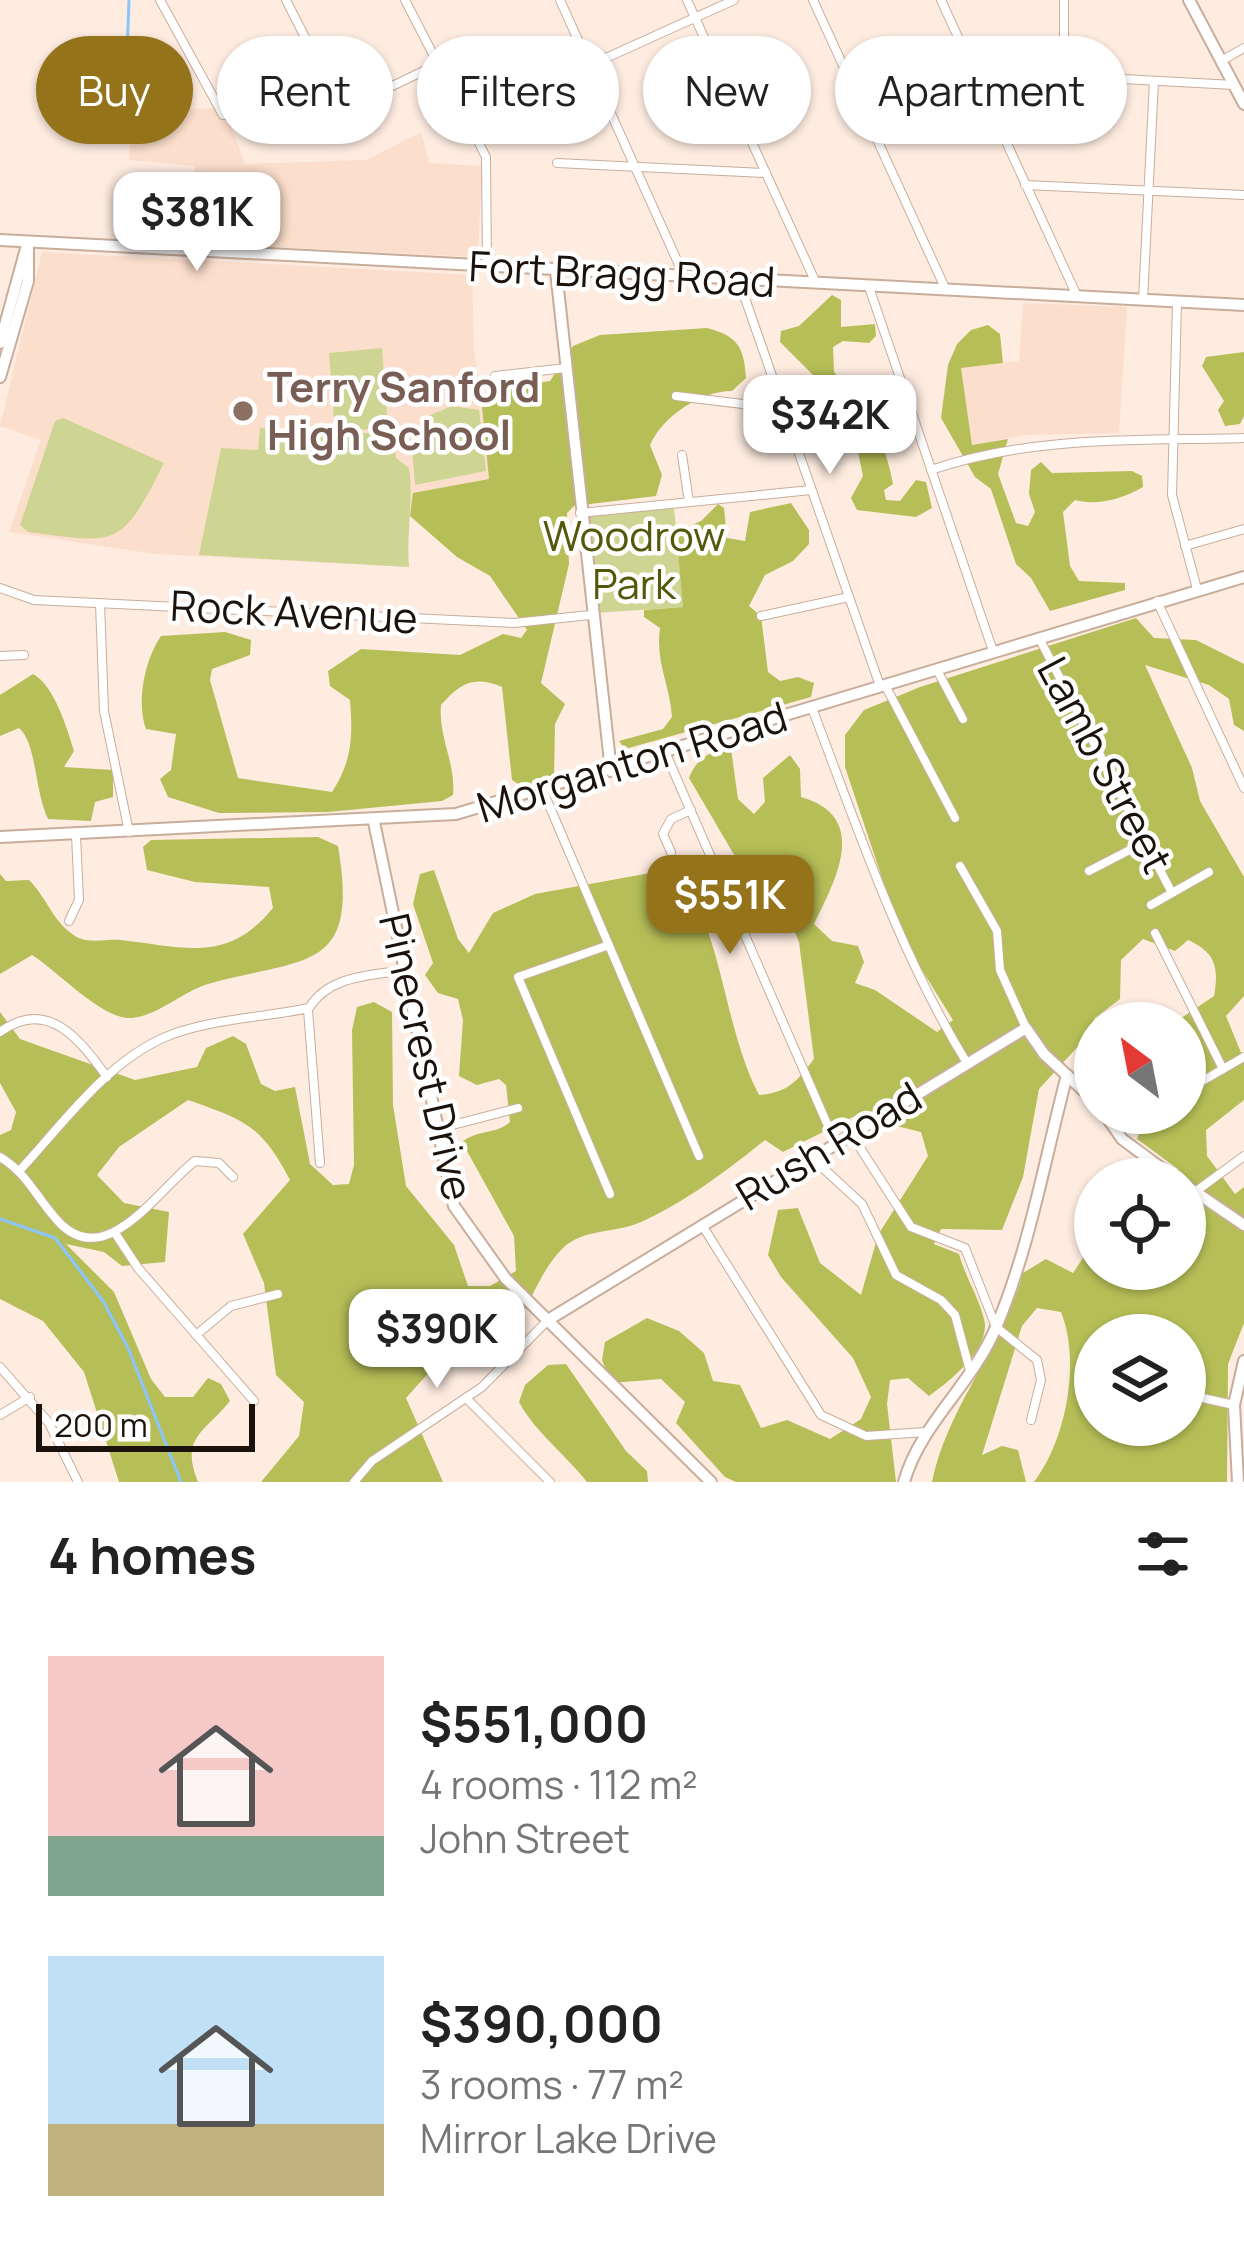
<!DOCTYPE html>
<html lang="en">
<head>
<meta charset="utf-8">
<style>
  body { margin:0; font-family:Manrope,sans-serif; background:#f6f6f6; color:#222; height:100vh; display:flex; flex-direction:column; font-size:45px; white-space:nowrap }
  * { box-sizing:border-box; margin:0 }
  p { font-size:39px; color:#767676 }
  .icon { flex:none; width:66px; height:66px; fill:none; stroke:currentColor; stroke-width:2; stroke-linecap:round; stroke-linejoin:round }
  .map { position:relative; height:1482px; overflow:hidden }
  .side { display:flex; flex-direction:column; background:#fff; flex:1 }
  .side>* { flex:none }
  .banner { position:absolute; left:36px; top:36px; width:1173px; height:108px; display:flex; gap:24px }
  .needle { width:78px; rotate:328deg }
  .fabs { position:absolute; left:1074px; top:1002px; display:grid; gap:24px }
  .fabs a { display:grid; place-items:center; width:132px; height:132px; border-radius:50%; background:#fff; box-shadow:0 3px 9px #0004; font-size:60px }
  .scale { position:absolute; left:36px; bottom:30px; width:219px; box-sizing:border-box; padding-left:12px; border:6px solid #1c120c; border-top:0; font-size:33px; line-height:42px; white-space:nowrap; color:#1c120c; -webkit-text-stroke:9px #fff; paint-order:stroke }
  .price { position:absolute; translate:-50% -102px; padding:0 27px; border-radius:24px; background:#fff; color:#222; font-size:39px; line-height:78px; filter:drop-shadow(0 3px 6px #0008) }
  .price::after { content:''; position:absolute; left:50%; top:72px; width:36px; height:27px; margin-left:-18px; background:inherit; clip-path:polygon(0 0,100% 0,50% 100%) }
  .price.selected { background:#94731b; color:#fff }
  ul { padding:0; list-style:none }
  li { display:flex; align-items:center; gap:36px; height:300px; padding:0 48px }
  li span { display:grid; place-items:center; flex:none; width:336px; height:240px; border-radius:0px; color:#555 }
  li>.icon { margin-inline-start:auto }
  span .icon { width:144px; height:144px; fill:#fffc; stroke-width:1 }
  li b { font-size:51px }
  h2 { display:flex; justify-content:space-between; align-items:center; height:144px; padding:0 48px; font-size:51px }
  .pill { padding:0 42px; border-radius:54px; background:#fff; box-shadow:0 3px 9px #0004; font-size:42px; line-height:108px }
  .pill.selected { background:#94731b; color:#fff }
  .map>svg:first-child { display:block }
  .built { fill:#fbdecb }
  .green { fill:#ced593 }
  .forest { fill:#b6be57; fill-rule:evenodd }
  .lines { fill:none; stroke-linecap:round; stroke-linejoin:round }
  .stream { stroke:#8bc5ff; stroke-width:3 }
  .street-casing { stroke:#c9ad9b; stroke-width:10 }
  .secondary-casing { stroke:#c9ad9b; stroke-width:14 }
  .primary-casing { stroke:#c9ad9b; stroke-width:14 }
  .street { stroke:#fff; stroke-width:8 }
  .secondary { stroke:#fff; stroke-width:10 }
  .primary { stroke:#fff; stroke-width:10 }
  .education-dot { fill:#8d6e63; stroke:#fff; stroke-width:4.5 }
  .labels { text-anchor:middle; stroke-width:9; stroke-linejoin:round; paint-order:stroke }
  .street-label { font-size:42px; fill:#1c120c; stroke:#fff }
  .education-label { font-size:42px; font-weight:bold; fill:#785e54; stroke:#fff; text-anchor:start }
  .park-label { font-size:42px; fill:#54580a; stroke:#fff }
</style>
</head>
<body>
<div class="map">
<svg width="1244" height="1482" viewBox="0 0 1244 1482">
  <rect width="100%" height="100%" fill="#feece1"/>
  <g class="built">
    <path d="M224 108 245 164 366 160 421 132 429 163 482 166 478 257 193 243 195 166 129 160 132 110Z"/>
    <path d="M42 252 472 275 474 349 493 478 413 494 406 532 409 567 156 554 9 532 41 440 0 426Z"/>
    <path d="M1023 303 1127 307 1119 433 1025 435 972 445 961 368 1019 361Z"/>
  </g>
  <g class="green">
    <path d="M382 348 388 427 341 432 393 434 396 458 409 468C414 502 406 532 409 567L199 555 221 448 258 450 260 428 335 432 329 353Z"/>
    <path d="M452 406 479 410 486 471 415 485 411 435 428 416Z"/>
    <path d="M63 418 164 463C121 548 119 544 28 532L20 525 55 421Z"/>
    <path d="M674 507 683 607 595 613 584 516Z"/>
  </g>
  <g class="forest">
    <path d="M832 295 841 300V327L875 324 876 336 869 343 843 341 833 347 834 372C865 406 885 438 893 484L884 490 886 500 900 501 916 480 926 482 932 508 916 517 857 510 851 498 863 476 858 452 834 423 814 376 780 342 781 331 799 326Z"/>
    <path d="M988 325 1000 334 1003 363 961 368 972 445 1008 439 998 474 1016 523 1028 526 1035 512 1029 494 1031 470 1041 462 1052 473 1132 471 1142 476 1143 487C1122 499 1098 506 1075 500L1063 512 1070 566 1079 581 1125 583V590L1050 611 1031 578 1016 564 991 489 975 477 941 418 948 365 957 344 971 330Z"/>
    <path d="M707 328C738 336 744 347 746 378L732 391C700 391 662 417 650 445L662 475 656 496 574 506 567 513 569 564 541 683 565 704 555 724 554 779 526 789 512 780 502 687C474 675 460 683 441 705 438 737 456 763 453 795L442 801 328 812 219 813 168 797 160 779 171 770 176 734 146 729C136 702 145 659 161 636L225 632 251 640 250 655 212 669 210 680 238 778 332 792C352 761 353 737 350 700L330 686 328 671 361 649 460 655 503 634 521 638 527 630 490 576 457 557 410 516 413 493 489 479 481 396 490 390 550 381 573 346 600 335Z"/>
    <path d="M1244 352V416L1240 424 1225 426 1218 410 1224 401 1202 366 1206 357Z"/>
    <path d="M791 503 809 530V544L793 561 765 575 749 606 761 616 768 672 780 681 798 677 814 683 811 697 625 749 619 741 663 729 672 717C670 685 655 662 660 628L644 617V610L683 607 676 532 701 521 718 504 724 508 727 538 745 541 750 512Z"/>
    <path d="M1136 618 1154 638 1196 640 1244 664V731L1234 725 1229 699 1209 685 1145 665 1192 768 1200 801 1244 877V996L1226 1016 1244 1060V1100L1206 1130 1207 1156 1235 1194 1244 1187V1323L1228 1364 1227 1482H1034C1066 1440 1081 1362 1061 1312L1037 1308 1022 1326 982 1455 1002 1446 1018 1450 1026 1482H932C947 1407 1003 1347 1023 1273L1046 1259 1073 1273 1083 1258 1077 1212 1095 1203V1269H1185V1241L1199 1246 1206 1233 1185 1208V1179H1179L1178 1169 1137 1139 1142 1127 1185 1113V1023H1174L1214 996C1219 967 1216 953 1188 940L1175 951 1143 939 1121 960 1120 999 1095 1018 1081 1043 1039 1089 1023 1177 1002 1230 941 1229 934 1244 959 1254C965 1276 979 1298 984 1319 992 1348 949 1382 929 1396L908 1378 890 1380 887 1404 896 1482H736L725 1477 676 1423 685 1402 661 1379 611 1383 602 1360 605 1342 647 1318 679 1331 704 1353 713 1381 740 1385 761 1428 787 1420 830 1439 861 1419 871 1397 853 1358 781 1277 768 1255 778 1210 798 1208 820 1263 861 1295 878 1235 928 1156 921 1132 855 1116 783 1152 765 1140C728 1170 684 1203 641 1222 614 1234 584 1228 563 1248 529 1281 526 1339 477 1352L465 1332 406 1398 443 1482H261L299 1436 304 1402 276 1375 264 1283 243 1234 290 1180C261 1125 245 1120 188 1100L119 1147 97 1175 124 1203 169 1212 165 1262 122 1266 104 1252 66 1244 114 1292 151 1379 165 1397H193L208 1378 221 1384 230 1401C204 1433 180 1437 198 1482H119L84 1372 43 1321 0 1299V1135L11 1130 16 1112 0 1083V1012L20 1039 135 1080 197 1067 206 1048 233 1036 246 1044 261 1084 275 1091 295 1087 310 1164 333 1185 349 1184 354 1165 352 1030 357 1007 374 1002 392 1012 393 1105 406 1186 454 1245 468 1286H490L516 1271 514 1236 462 1142C478 1129 496 1135 510 1122L506 1085 499 1079 477 1085 459 1076 463 1020 458 999 438 993 425 975 433 963 413 904 420 874 434 870 458 939 469 953 493 913 535 894 661 871C671 878 684 884 691 895 723 946 726 1032 759 1095 788 1093 797 1081 814 1059L799 942 784 907 733 853 689 778C696 759 711 749 731 749L738 799 754 814 765 802 763 778 790 755 800 769 801 797C871 817 835 881 814 924L832 941 858 946 864 962 855 983 875 990 937 1032 953 1020 902 938 845 767V735L864 710 920 687ZM1095 1335H1185V1425H1095Z"/>
    <path d="M33 674C54 685 67 728 74 751L64 767 113 770V797L95 802 91 821 48 819C34 789 37 744 19 728L0 736V695Z"/>
    <path d="M318 837 338 846C360 974 305 957 208 984 184 991 157 1016 132 1018 102 1020 59 972 32 955L0 974V874L6 881 29 880C48 899 52 921 75 936 87 944 106 939 120 940 185 947 227 964 273 908L269 887 195 882 147 870 143 847 151 840Z"/>
    <path d="M566 1364 626 1451 647 1471 648 1482H587C565 1454 535 1432 519 1402L525 1385 548 1365Z"/>
  </g>
  <g class="lines">
    <g class="stream">
      <path d="M113 100 126 81 129 0"/>
      <path d="M0 1219 55 1238 103 1301 128 1348 181 1482"/>
    </g>
    <defs>
      <g id="street">
        <path d="M160 0 223 115 330 116 438 64"/>
        <path d="M286 0 343 112"/>
        <path d="M405 0 486 157 487 265"/>
        <path d="M560 0 684 276"/>
        <path d="M687 0 816 283"/>
        <path d="M813 0 946 290"/>
        <path d="M941 0 1077 296"/>
        <path d="M1221 61 1244 48"/>
        <path d="M973 71 1234 85"/>
        <path d="M1064 76V0"/>
        <path d="M553 82 734 0"/>
        <path d="M557 163 766 173"/>
        <path d="M1025 185 1244 195"/>
        <path d="M739 281 880 686"/>
        <path d="M869 287 993 651"/>
        <path d="M1143 300 1154 81"/>
        <path d="M1177 302 1172 495 1197 589"/>
        <path d="M495 376 566 368"/>
        <path d="M676 396 784 409"/>
        <path d="M682 455 689 502"/>
        <path d="M931 470C1034 435 1137 441 1244 438"/>
        <path d="M580 513 811 490"/>
        <path d="M1185 546 1244 529"/>
        <path d="M0 588 34 600 514 623 590 615"/>
        <path d="M1157 601 1244 788"/>
        <path d="M100 603 104 711 129 832"/>
        <path d="M761 616 849 597"/>
        <path d="M1039 638 1172 893"/>
        <path d="M0 656 24 655"/>
        <path d="M937 670 963 719"/>
        <path d="M885 685 955 818"/>
        <path d="M812 708C858 829 899 953 967 1063"/>
        <path d="M666 754 835 1142"/>
        <path d="M543 791 699 1156"/>
        <path d="M671 852 663 834 671 819 691 810"/>
        <path d="M960 866 997 931 1000 970 1026 1028"/>
        <path d="M1089 871 1145 842"/>
        <path d="M1151 905 1209 872"/>
        <path d="M69 921 79 900 76 835"/>
        <path d="M1155 933 1223 1069"/>
        <path d="M609 945 518 977 610 1194"/>
        <path d="M308 1010 320 1163"/>
        <path d="M0 1032C48 997 80 1040 107 1077"/>
        <path d="M1185 1091 1244 1057"/>
        <path d="M437 1129 518 1108"/>
        <path d="M1116 1130 1147 1113"/>
        <path d="M851 1134 911 1227 965 1248 996 1327 1037 1360 1041 1380 1031 1420"/>
        <path d="M0 1157C27 1173 36 1197 57 1220 105 1275 159 1188 195 1161L219 1163 233 1177"/>
        <path d="M812 1158 862 1204 896 1275 941 1300 955 1315 970 1371"/>
        <path d="M20 1170C62 1125 105 1064 163 1038 206 1019 262 1018 309 1008 329 975 370 976 404 970"/>
        <path d="M1195 1192 1244 1156"/>
        <path d="M702 1225 821 1415 866 1436 926 1432"/>
        <path d="M115 1233 138 1268 254 1401"/>
        <path d="M196 1335 231 1306 278 1294"/>
        <path d="M0 1367 49 1423 78 1482"/>
        <path d="M1185 1394 1234 1405"/>
        <path d="M466 1398 550 1482"/>
        <path d="M0 1415 30 1397"/>
        <path d="M354 1482 372 1461 482 1387 548 1320"/>
      </g>
      <g id="secondary">
        <path d="M1189 0 1244 104"/>
        <path d="M0 240 1244 305"/>
        <path d="M556 271 611 771"/>
        <path d="M0 343 27 245"/>
        <path d="M0 377 28 281V242"/>
        <path d="M374 822 454 1206 506 1279 711 1482"/>
        <path d="M1104 1113 1122 1139 1176 1179"/>
        <path d="M1185 1185 1244 1225"/>
        <path d="M548 1320 1026 1028 1044 1054 1095 1101"/>
        <path d="M904 1482C920 1424 973 1384 997 1325 1030 1246 1045 1158 1067 1075"/>
        <path d="M1238 1482 1234 1405 1244 1361"/>
      </g>
      <path id="primary" d="M0 837 456 814 1244 577"/>
    </defs>
    <use href="#street" class="street-casing"/>
    <use href="#secondary" class="secondary-casing"/>
    <use href="#primary" class="primary-casing"/>
    <use href="#street" class="street"/>
    <use href="#secondary" class="secondary"/>
    <use href="#primary" class="primary"/>
  </g>
  <circle class="education-dot" cx="243" cy="411" r="12"/>
  <g class="labels">
    <g class="street-label">
      <text transform="translate(622 274) rotate(3)" y="15">Fort Bragg Road</text>
      <text transform="translate(294 612) rotate(3)" y="15">Rock Avenue</text>
      <text transform="translate(632 762) rotate(-17)" y="15">Morganton Road</text>
      <text transform="translate(1105 765) rotate(62)" y="15">Lamb Street</text>
      <text transform="translate(426 1057) rotate(77)" y="15">Pinecrest Drive</text>
      <text transform="translate(829 1146) rotate(-31)" y="15">Rush Road</text>
    </g>
    <g class="education-label">
      <text x="267" y="402">Terry Sanford<tspan x="267" dy="48">High School</tspan></text>
    </g>
    <g class="park-label">
      <text x="634" y="551">Woodrow<tspan x="634" dy="48">Park</tspan></text>
    </g>
  </g>
</svg>
<div class="fabs">
<a><svg class="needle" viewBox="-14 -14 28 28"><path d="M0-13l5 13h-10z" fill="#e53935"/><path d="M0 13l5-13h-10z" fill="#767676"/></svg></a>
<a><svg class="icon" aria-label="locate" viewBox="0 0 24 24"><circle cx="12" cy="12" r="6"/><path d="M12 2v4M12 18v4M2 12h4M18 12h4"/></svg></a>
<a><svg class="icon" aria-label="layers" viewBox="0 0 24 24"><path d="M12 4l9 5-9 5-9-5zM3 14l9 5 9-5"/></svg></a>
</div>
<div class="scale">200 m</div>
<b class="price" style="left:197px;top:274px">$381K</b>
<b class="price" style="left:830px;top:477px">$342K</b>
<b class="price selected" style="left:730px;top:957px">$551K</b>
<b class="price" style="left:437px;top:1391px">$390K</b>
<div class="banner">
<a class="pill selected">Buy</a>
<a class="pill">Rent</a>
<a class="pill">Filters</a>
<a class="pill">New</a>
<a class="pill">Apartment</a>
</div>
</div>
<section class="side">
<h2>4 homes<svg class="icon" aria-label="filters" viewBox="0 0 24 24"><path d="M4 7h16M4 17h16"/><circle cx="9" cy="7" r="2"/><circle cx="15" cy="17" r="2"/></svg></h2>
<ul>
<li><span style="background:linear-gradient(#f6c9c9 75%,#7fa58c 0)"><svg class="icon" aria-label="home" viewBox="0 0 24 24"><path d="M3 11l9-7 9 7M6 9v11h12V9"/></svg></span><div><b>$551,000</b><p>4 rooms · 112 m²</p><p>John Street</p></div></li>
<li><span style="background:linear-gradient(#bfe0f5 70%,#c2b280 0)"><svg class="icon" aria-label="home" viewBox="0 0 24 24"><path d="M3 11l9-7 9 7M6 9v11h12V9"/></svg></span><div><b>$390,000</b><p>3 rooms · 77 m²</p><p>Mirror Lake Drive</p></div></li>
</ul>
</section>
</body>
</html>
